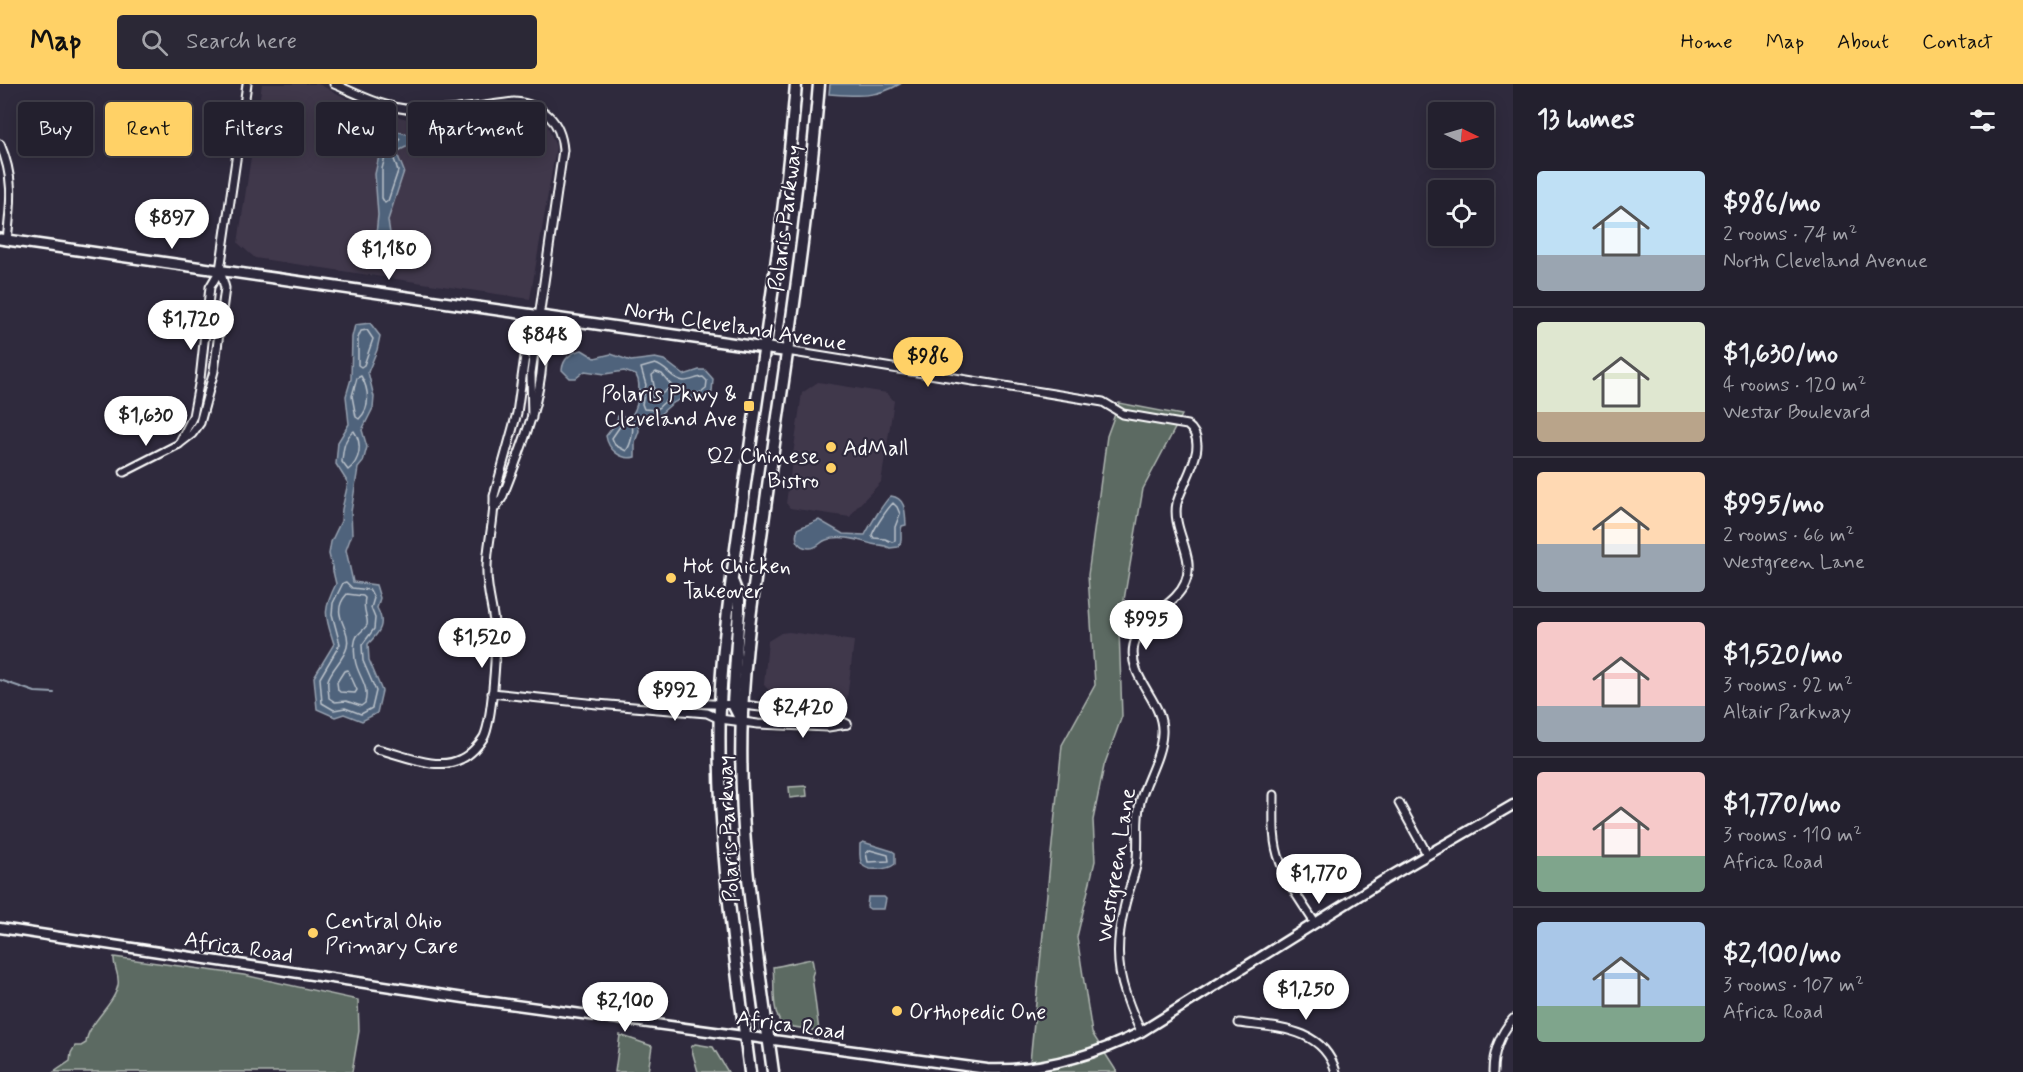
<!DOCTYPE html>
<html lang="en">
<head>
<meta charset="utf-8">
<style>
  body { margin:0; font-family:Mynerve,sans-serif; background:#2b2836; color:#f1f3f6; height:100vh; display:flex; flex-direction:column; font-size:22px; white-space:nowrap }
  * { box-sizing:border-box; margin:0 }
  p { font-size:20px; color:#a3a3aa }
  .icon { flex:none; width:33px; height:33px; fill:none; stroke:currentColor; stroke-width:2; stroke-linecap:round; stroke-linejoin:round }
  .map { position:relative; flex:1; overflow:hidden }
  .details { display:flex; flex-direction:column; background:#23202e; width:510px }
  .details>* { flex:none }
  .banner { position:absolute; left:18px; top:18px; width:570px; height:54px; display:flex; gap:12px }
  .needle { width:39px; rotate:95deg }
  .buttons { position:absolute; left:1428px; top:18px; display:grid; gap:12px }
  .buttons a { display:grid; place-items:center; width:66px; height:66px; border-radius:6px; background:#23202e; box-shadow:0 3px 15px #0003,0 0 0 2px #403e4a; font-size:30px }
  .price { position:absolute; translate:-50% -51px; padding:0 14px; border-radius:21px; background:#fff; color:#222; font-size:20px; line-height:39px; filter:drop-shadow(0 2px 3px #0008) }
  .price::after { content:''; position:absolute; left:50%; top:36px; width:18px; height:14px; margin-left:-9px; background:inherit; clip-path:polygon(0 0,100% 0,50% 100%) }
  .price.selected { background:#ffd166; color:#111 }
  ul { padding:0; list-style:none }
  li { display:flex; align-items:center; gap:18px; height:150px; padding:0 24px }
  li+li { border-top:2px solid #403e4a }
  li span { display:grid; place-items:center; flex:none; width:168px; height:120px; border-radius:6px; color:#555 }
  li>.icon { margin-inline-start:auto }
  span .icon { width:72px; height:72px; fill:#fffc; stroke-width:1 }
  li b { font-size:26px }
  h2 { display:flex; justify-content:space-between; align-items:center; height:72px; padding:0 24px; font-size:26px }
  .chip { padding:0 21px; border-radius:6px; background:#23202e; box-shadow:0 3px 15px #0003,0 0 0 2px #403e4a; font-size:21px; line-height:54px }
  .chip.selected { background:#ffd166; color:#111 }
  header { display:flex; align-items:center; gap:36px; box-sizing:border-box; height:84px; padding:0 30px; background:#ffd166; color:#111 }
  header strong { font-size:28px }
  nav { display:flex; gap:33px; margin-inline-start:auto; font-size:21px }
  .search { width:420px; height:54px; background:#2b2836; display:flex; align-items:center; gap:15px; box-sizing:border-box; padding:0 21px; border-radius:6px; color:#a3a3aa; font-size:22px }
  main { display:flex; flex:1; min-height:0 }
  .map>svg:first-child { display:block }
  .built { fill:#41384c }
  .green { fill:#5c6b62; stroke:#aeb5b0; stroke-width:1.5 }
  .water { fill:#50637b; stroke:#96a1b0; stroke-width:1.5 }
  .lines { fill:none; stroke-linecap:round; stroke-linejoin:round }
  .shore { stroke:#b9c1ca; stroke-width:1.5 }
  .stream { stroke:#96a1b0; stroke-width:2 }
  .minor-casing { stroke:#fff; stroke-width:11 }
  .tertiary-casing { stroke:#fff; stroke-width:13 }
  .secondary-casing { stroke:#fff; stroke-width:14 }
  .primary-casing { stroke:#fff; stroke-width:15 }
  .minor { stroke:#2f2a3d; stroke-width:7 }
  .tertiary { stroke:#2f2a3d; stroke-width:8 }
  .secondary { stroke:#2f2a3d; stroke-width:9 }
  .primary { stroke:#2f2a3d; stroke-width:10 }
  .poi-dot { fill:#ffd166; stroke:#2f2a3d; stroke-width:2 }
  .labels { text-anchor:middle; stroke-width:4.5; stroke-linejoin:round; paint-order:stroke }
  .street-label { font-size:22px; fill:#fff; stroke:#2f2a3d }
  .poi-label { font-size:22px; fill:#fff; stroke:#2f2a3d; text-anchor:start }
</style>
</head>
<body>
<header>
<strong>Map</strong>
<div class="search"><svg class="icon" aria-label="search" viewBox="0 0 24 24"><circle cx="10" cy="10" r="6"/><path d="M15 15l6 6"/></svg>Search here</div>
<nav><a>Home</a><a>Map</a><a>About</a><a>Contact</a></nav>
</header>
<main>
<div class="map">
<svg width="1513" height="988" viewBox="0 0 1513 988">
  <rect width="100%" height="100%" fill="#2f2a3d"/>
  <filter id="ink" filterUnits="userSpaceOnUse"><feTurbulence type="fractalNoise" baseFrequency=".0167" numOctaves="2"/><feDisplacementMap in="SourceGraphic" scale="12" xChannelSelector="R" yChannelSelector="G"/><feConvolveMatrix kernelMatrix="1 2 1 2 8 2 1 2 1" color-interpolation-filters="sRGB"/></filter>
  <g filter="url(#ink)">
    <g class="built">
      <path d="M262 0H318L373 27 421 38 523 26 547 40 556 63 530 215 255 174 238 159Z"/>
      <path d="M818 298 887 309 894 317 881 398 856 424 850 433 790 424 786 419 802 309Z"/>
      <path d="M789 548 854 557 847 615H840L830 622 781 617 776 614 764 601 768 557 781 549Z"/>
    </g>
    <g class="green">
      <path d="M1119 319 1182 331 1143 405 1119 545 1122 632 1104 682 1093 736 1095 777 1077 853 1092 949 1117 988H1029L1062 661 1095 601 1088 491 1107 352Z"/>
      <path d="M806 702 807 712 790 714 789 703Z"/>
      <path d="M114 873 244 891 358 916 359 947 352 988H54L70 977 71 969 75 962H81L86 959C88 938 114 922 118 901 120 890 113 883 114 873Z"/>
      <path d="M812 875 814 886 812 892 819 947 782 941C771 926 775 901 773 883 787 881 798 877 812 875Z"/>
      <path d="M620 951 652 962 648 988H615Z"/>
      <path d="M695 960 713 963 728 988H698L691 963Z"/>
    </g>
    <g class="water">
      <path d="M830 0H900C876 14 857 12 829 10Z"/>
      <path d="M393 46 406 50 409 49 410 61 398 67V72L404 87 388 136 391 156 389 162 380 165 375 161 378 131 375 90 379 72 378 63 382 52Z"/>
      <path d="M370 239 380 252 377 266 368 288 374 313 373 324 362 346 367 363 363 378 358 384 351 428 352 450 346 466 353 498 376 501 380 514 377 524C386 540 380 548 368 560L369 576 382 607 377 629 362 637 344 630 335 633 317 625 314 593 334 560C325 531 322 528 336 500L329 470 331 458 341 437 342 425 348 399 336 380 338 358 349 340 346 312 351 295 352 253 355 241Z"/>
      <path d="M582 266 595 274 611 270 631 277 655 274 664 276 684 291 699 286H705L713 295 712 308 703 315C680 314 675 314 659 332H643L638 339 639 347 635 358V373C621 377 608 365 606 352L616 339 618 332 630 333C638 326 642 301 636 291L624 287 605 290 585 287 576 294H570L562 286C563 275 571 268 582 266Z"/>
      <path d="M891 412C907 414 905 431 906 441L902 442C899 449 904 458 898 463L890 464C883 460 880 462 872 460 858 456 840 450 826 456 820 458 817 465 809 464 798 464 793 453 799 444L819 436 843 450 865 451C869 443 885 416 891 412Z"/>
      <path d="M863 758 892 767 895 769V780C889 785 867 789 862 780 859 776 860 766 860 760Z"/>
      <path d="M868 813H884L886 815 884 825H870L867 823Z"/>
    </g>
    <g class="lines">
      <g class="shore">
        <path d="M391 53H397L400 56C388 74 393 68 398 87L388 117 385 119 382 114V85L385 73 384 63 387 56Z"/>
        <path d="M367 246 373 255 364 281 361 283 358 281V254L361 247Z"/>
        <path d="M655 280C667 283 672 296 684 297 691 297 697 293 703 293L707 297 706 305 701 309C676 308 674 308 656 326L644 325 642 320 646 301 641 284Z"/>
        <path d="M656 288 662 290 672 302 655 315 652 313 654 302 652 291Z"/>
        <path d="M361 292C369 305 371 324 359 335L356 333 352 312 357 294Z"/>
        <path d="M623 338 632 339C634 347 631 361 626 367L615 361 612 354Z"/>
        <path d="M354 347C363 360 360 377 348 386L342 378C343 366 344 354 354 347Z"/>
        <path d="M893 419 897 423 900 430 895 443V457L892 458 885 455 874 454 872 451C875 443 887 425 893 419Z"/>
        <path d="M346 498 352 504 370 506 374 514 371 524 375 534 374 545 362 561 363 577 376 607 372 624 361 630 345 624 334 626 322 619 320 594 340 560 332 530 333 519 343 499Z"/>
        <path d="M347 510 363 512 365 514C362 526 369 535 367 541 365 545 360 548 357 552 353 558 354 567 355 575 357 592 370 600 365 619L361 622 346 617 335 618 329 614C329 609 327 601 328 596 332 584 344 575 347 563 352 543 328 531 347 510Z"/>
        <path d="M348 586 357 606 355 609 340 608 338 606 337 598 344 587Z"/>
        <path d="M870 766 888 771 889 777 868 778 866 769Z"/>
      </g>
      <path class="stream" d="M0 596 35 608 54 609"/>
      <defs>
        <g id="minor">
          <path d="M334 0C351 7 368 16 386 21 428 33 472 23 514 18 543 20 561 37 563 66L531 289 532 334"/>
          <path d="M0 60C15 95 11 120 7 156"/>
          <path d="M787 267 1103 318 1123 330 1187 341C1212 359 1183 396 1177 419 1171 446 1197 472 1185 499 1175 523 1141 530 1134 561 1127 595 1164 616 1162 649 1161 673 1146 695 1140 718 1135 739 1140 761 1136 782 1133 796 1127 810 1124 825 1112 874 1120 904 1141 948"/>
          <path d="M179 360 193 332 200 295 210 203 220 186 247 0"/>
          <path d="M124 388 179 360 192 350 200 339 214 287 225 204 220 186"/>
          <path d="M495 424 502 414C523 359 550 300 541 240"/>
          <path d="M492 609 597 620 707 629 720 635 758 640 828 643 847 640"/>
          <path d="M652 620 680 619 743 621 829 631 847 640"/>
          <path d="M377 665C402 670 436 688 461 675 470 671 479 661 484 653 492 637 497 567 495 548 494 528 487 509 487 489 486 463 495 438 494 412L517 329 527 258 540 232"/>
          <path d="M1274 711C1274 733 1272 757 1280 777 1287 799 1302 819 1315 839"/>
          <path d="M1399 719 1427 770"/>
          <path d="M1239 939C1277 944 1323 943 1336 988"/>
          <path d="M1493 988C1493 969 1500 950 1513 935"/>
        </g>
        <path id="tertiary" d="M0 844 464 914 987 985C1041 987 1093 972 1141 948L1384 796 1513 721"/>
        <path id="secondary" d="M0 155 765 264"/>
        <g id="primary">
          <path d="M765 264 787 267"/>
          <path d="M733 499 739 515V526L733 620 741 636"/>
          <path d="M750 988C734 865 716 744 720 620 723 553 733 487 742 421 761 281 785 141 796 0"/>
          <path d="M773 988C757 870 737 750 742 630 745 553 758 477 768 402 787 268 808 134 819 0"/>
        </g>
      </defs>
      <use href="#minor" class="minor-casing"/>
      <use href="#tertiary" class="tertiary-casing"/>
      <use href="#secondary" class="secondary-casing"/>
      <use href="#primary" class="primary-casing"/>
      <use href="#minor" class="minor"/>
      <use href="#tertiary" class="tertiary"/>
      <use href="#secondary" class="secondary"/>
      <use href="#primary" class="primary"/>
    </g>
  </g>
  <g class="poi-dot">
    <rect x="743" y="316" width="12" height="12" rx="3"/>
    <circle cx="831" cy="363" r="6"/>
    <circle cx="831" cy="384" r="6"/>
    <circle cx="671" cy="494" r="6"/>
    <circle cx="313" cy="849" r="6"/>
    <circle cx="897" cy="927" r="6"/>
  </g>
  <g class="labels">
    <g class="street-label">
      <text transform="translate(784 134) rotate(-83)" y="8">Polaris Parkway</text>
      <text transform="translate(736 241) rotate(9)" y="8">North Cleveland Avenue</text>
      <text transform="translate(727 745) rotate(-93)" y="8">Polaris Parkway</text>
      <text transform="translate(1115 781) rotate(-81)" y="8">Westgreen Lane</text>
      <text transform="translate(239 862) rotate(9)" y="8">Africa Road</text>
      <text transform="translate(791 940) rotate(8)" y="8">Africa Road</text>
    </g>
    <g class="poi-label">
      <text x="737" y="317" text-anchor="end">Polaris Pkwy &amp;<tspan x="737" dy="25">Cleveland Ave</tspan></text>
      <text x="843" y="371">AdMall</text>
      <text x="819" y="379" text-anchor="end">Q2 Chinese<tspan x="819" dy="25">Bistro</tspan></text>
      <text x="683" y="489">Hot Chicken<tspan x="683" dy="25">Takeover</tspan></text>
      <text x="325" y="844">Central Ohio<tspan x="325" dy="25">Primary Care</tspan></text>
      <text x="909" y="935">Orthopedic One</text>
    </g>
  </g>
</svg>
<div class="buttons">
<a><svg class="needle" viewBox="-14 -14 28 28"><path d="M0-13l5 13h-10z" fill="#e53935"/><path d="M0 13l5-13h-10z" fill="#a3a3aa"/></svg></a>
<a><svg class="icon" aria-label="locate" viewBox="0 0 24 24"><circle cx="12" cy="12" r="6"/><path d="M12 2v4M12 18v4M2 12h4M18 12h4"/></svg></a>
</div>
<b class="price" style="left:172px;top:166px">$897</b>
<b class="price" style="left:389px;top:197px">$1,180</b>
<b class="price" style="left:191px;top:267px">$1,720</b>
<b class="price" style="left:545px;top:283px">$848</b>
<b class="price selected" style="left:928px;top:304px">$986</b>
<b class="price" style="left:146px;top:363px">$1,630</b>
<b class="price" style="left:1146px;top:567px">$995</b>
<b class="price" style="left:482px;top:585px">$1,520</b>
<b class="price" style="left:675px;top:638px">$992</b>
<b class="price" style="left:803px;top:655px">$2,420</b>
<b class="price" style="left:1319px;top:821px">$1,770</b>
<b class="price" style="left:1306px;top:937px">$1,250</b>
<b class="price" style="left:625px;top:949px">$2,100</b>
<div class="banner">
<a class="chip">Buy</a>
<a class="chip selected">Rent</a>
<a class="chip">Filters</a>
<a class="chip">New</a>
<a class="chip">Apartment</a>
</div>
</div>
<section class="details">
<h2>13 homes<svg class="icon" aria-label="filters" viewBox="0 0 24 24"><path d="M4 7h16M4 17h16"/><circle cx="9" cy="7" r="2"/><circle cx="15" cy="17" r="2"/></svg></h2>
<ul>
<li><span style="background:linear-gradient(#bfe0f5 70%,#9aa5b1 0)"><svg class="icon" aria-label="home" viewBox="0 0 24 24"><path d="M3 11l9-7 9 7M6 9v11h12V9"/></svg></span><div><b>$986/mo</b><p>2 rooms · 74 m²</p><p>North Cleveland Avenue</p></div></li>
<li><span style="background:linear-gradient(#dfe7d0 75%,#b9a48a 0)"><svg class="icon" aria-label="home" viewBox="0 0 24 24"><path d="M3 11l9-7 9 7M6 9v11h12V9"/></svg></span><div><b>$1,630/mo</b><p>4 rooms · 120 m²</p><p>Westar Boulevard</p></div></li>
<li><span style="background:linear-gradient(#ffd9b3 60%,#9aa5b1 0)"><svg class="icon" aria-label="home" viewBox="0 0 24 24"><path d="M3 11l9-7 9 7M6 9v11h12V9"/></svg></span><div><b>$995/mo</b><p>2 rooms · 66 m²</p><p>Westgreen Lane</p></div></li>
<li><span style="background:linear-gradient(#f6c9c9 70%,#9aa5b1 0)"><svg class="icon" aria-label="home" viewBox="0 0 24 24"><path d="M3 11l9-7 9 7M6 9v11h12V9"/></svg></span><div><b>$1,520/mo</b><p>3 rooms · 92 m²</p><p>Altair Parkway</p></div></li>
<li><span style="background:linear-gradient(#f6c9c9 70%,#7fa58c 0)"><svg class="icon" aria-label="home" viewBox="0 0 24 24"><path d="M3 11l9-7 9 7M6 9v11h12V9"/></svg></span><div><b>$1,770/mo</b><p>3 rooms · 110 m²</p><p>Africa Road</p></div></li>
<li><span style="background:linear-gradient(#a9c7e8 70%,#7fa58c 0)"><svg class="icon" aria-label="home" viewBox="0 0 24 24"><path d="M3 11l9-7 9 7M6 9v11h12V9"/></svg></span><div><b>$2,100/mo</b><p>3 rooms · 107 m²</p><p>Africa Road</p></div></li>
</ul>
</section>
</main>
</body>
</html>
